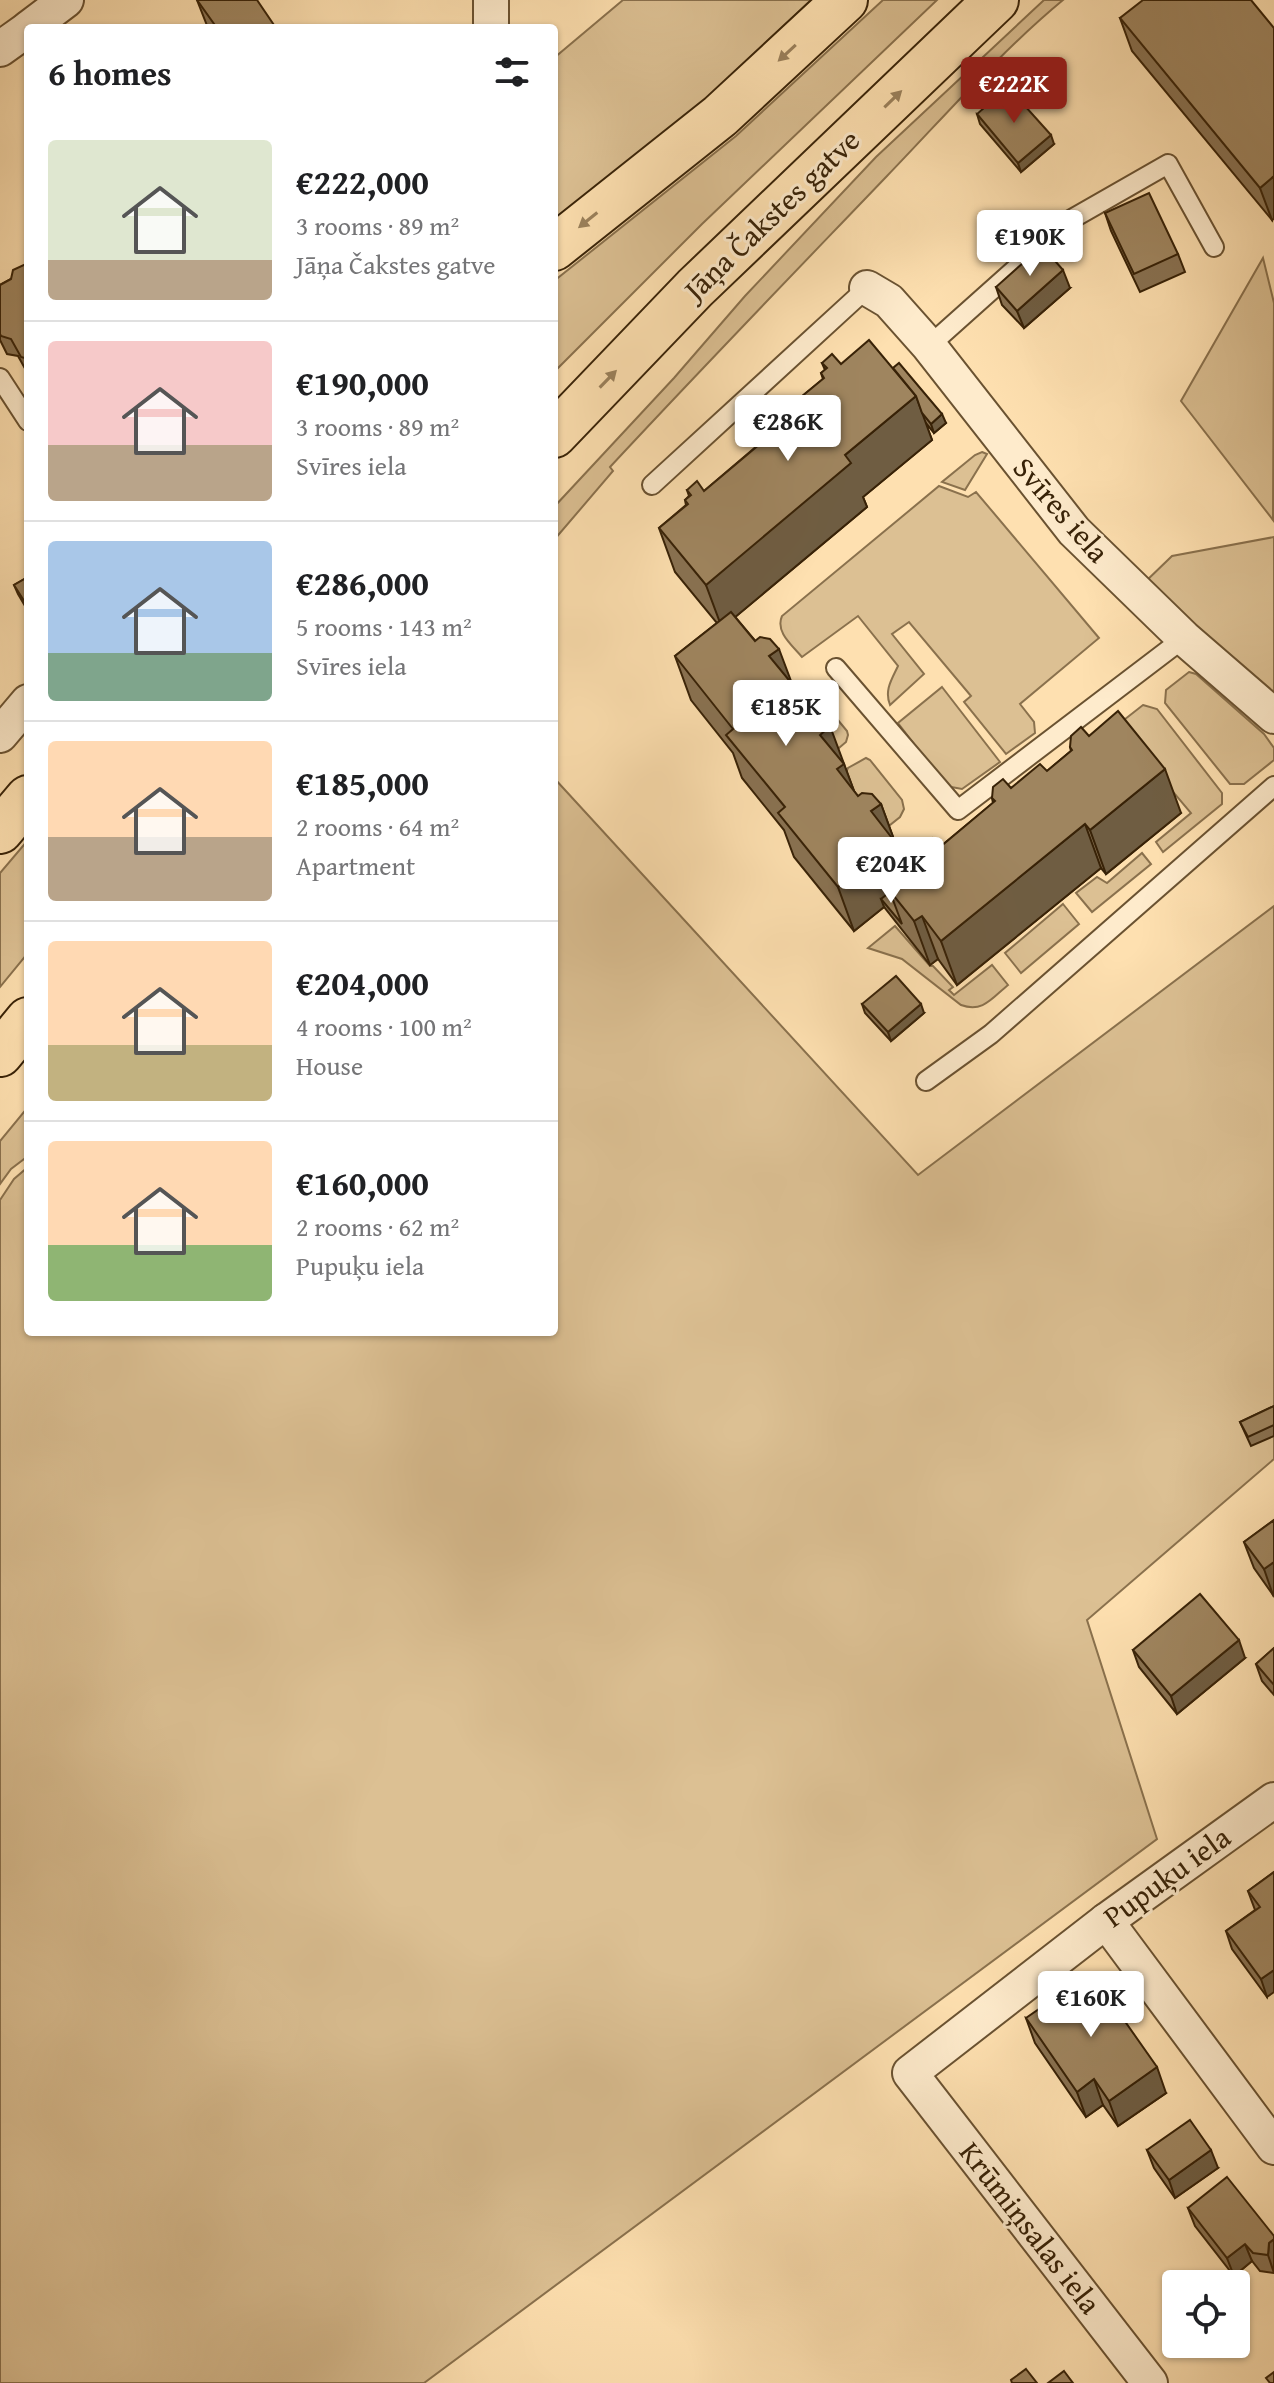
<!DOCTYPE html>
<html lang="en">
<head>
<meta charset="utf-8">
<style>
  body { margin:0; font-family:"Gentium Book Plus",serif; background:#f6f6f6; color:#202124; height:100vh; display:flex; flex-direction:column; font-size:30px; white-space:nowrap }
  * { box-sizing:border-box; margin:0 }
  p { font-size:26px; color:#757577 }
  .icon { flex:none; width:44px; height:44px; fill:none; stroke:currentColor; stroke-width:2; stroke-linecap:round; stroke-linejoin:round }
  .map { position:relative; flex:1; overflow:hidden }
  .sheet { position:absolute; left:24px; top:24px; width:534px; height:1312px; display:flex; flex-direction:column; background:#fff; border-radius:8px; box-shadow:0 2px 6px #0004 }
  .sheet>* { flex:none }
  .controls { position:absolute; left:1162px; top:2270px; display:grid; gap:16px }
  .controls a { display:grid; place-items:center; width:88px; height:88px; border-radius:8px; background:#fff; box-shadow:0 2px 6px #0004; font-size:40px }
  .price { position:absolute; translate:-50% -68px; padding:0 18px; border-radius:8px; background:#fff; color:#222; font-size:26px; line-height:52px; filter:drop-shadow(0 2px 4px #0008) }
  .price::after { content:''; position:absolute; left:50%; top:48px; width:24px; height:18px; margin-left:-12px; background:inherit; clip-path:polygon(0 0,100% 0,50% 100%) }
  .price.on { background:#8f2418; color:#fff }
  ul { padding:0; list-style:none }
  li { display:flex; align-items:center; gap:24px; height:200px; padding:0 24px }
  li+li { border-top:2px solid #e0e0e0 }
  li span { display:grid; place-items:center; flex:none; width:224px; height:160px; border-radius:8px; color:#555 }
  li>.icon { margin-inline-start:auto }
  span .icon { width:96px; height:96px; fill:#fffc; stroke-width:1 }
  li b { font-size:34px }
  h2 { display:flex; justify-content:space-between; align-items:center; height:96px; padding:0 24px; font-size:34px }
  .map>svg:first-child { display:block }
  .green { fill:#dcc093; stroke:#8a714d; stroke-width:2 }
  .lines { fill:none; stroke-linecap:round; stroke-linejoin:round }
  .service-casing { stroke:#6a5231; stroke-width:22 }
  .minor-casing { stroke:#6a5231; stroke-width:38 }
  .trunk-casing { stroke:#382207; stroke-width:48 }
  .service { stroke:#feebcc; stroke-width:18 }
  .minor { stroke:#feebcc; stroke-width:34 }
  .trunk { stroke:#fee0b0; stroke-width:44 }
  .wall { fill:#897252; stroke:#382207; stroke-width:2 }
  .shaded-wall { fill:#6f5d42; stroke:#382207; stroke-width:2 }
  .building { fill:#9f855f; stroke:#382207; stroke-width:2 }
  .oneway { fill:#9b815c }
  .labels { text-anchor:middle; stroke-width:6; stroke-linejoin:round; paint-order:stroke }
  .street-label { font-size:30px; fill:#382207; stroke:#feebcc }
</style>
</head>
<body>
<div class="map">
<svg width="1274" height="2383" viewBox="0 0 1274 2383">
  <rect width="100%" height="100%" fill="#fee0b0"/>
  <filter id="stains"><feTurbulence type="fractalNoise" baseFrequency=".0025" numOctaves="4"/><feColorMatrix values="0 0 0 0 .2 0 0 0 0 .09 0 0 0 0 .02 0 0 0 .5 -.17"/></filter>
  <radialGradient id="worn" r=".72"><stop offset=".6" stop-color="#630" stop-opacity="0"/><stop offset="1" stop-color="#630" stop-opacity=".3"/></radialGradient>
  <g class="green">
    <path d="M623 0H811L702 103 650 146 554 219V58Z"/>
    <path d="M883 0H937L702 224 554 372V281L736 136Z"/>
    <path d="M1044 0H1063C1000 52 943 118 887 176 794 273 701 369 610 467L613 471 554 540V507L674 378 745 296 876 157Z"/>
    <path d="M1263 258 1274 303 1273 520 1181 401Z"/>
    <path d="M982 452 987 454 965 490 942 482 975 455Z"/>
    <path d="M939 486 968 497 976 492 1099 638 1020 704 1034 722 1035 733 1006 754 964 702 971 696 909 622 892 634 924 674 890 705C884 690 892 679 898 666L858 616 802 657C792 645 775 632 782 616Z"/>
    <path d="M1274 537V695L1142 585 1172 556Z"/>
    <path d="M1189 672 1196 674 1264 734 1274 748V760L1244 784H1230L1165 703 1166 690Z"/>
    <path d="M804 685H809L847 731 848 735 846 742 833 753 790 700Z"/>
    <path d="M942 687 1000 762 962 789 946 786 898 723Z"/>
    <path d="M1143 705 1157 709 1222 793V804L1163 852 1156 842 1191 813 1136 748 1092 745Z"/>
    <path d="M866 758 870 760 902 800 904 809 900 817 880 833 843 778 848 768Z"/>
    <path d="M554 778 918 1175 1274 906V1459L1087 1620 1157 1839 424 2383H0V1200L14 1179 28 1167V1332H554Z"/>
    <path d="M28 840V953L0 987V873Z"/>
    <path d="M1142 853 1151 864 1092 912 1076 893 1097 877 1107 883Z"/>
    <path d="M1063 904 1079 924 1021 973 1005 953Z"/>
    <path d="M895 926 930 966H933L953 987 949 990 954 995 992 965 1008 985C992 998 983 1013 961 1005L902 959 868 948Z"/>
    <path d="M28 1107V1156L11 1169 0 1184V1141Z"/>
  </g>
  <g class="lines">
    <defs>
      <g id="service">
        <path d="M929 346 1070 220 1168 164 1214 247"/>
        <path d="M0 378 28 421"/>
        <path d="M652 485 867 288"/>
        <path d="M836 668 958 810 1184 638"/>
        <path d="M926 1081 991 1034 1274 786"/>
      </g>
      <g id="minor">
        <path d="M491 0V28"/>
        <path d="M29 28 66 0"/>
        <path d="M0 49 28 29"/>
        <path d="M867 288 889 301 929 346 1074 531 1184 638 1274 716"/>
        <path d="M0 735 28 702"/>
        <path d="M1106 1921 1274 2147"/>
        <path d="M1150 2383 910 2073 1106 1921 1274 1800"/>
      </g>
      <g id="trunk">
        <path d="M554 248 720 116 845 0"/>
        <path d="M554 435 695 288 996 0"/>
        <path d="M0 831 28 798"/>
        <path d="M0 1054 28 1020"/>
      </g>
    </defs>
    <use href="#service" class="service-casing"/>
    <use href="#minor" class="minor-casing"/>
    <use href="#trunk" class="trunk-casing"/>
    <use href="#service" class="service"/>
    <use href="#minor" class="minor"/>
    <use href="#trunk" class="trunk"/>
  </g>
  <g class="wall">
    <path d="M197 0 276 28H208Z"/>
    <path d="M1120 18 1274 28 1272 220 1132 51Z"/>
    <path d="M977 114 1054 144 1021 172 980 124Z"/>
    <path d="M1105 213 1178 254 1185 272 1140 292 1111 231Z"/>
    <path d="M28 263V374L18 356 7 354 0 340V285L11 279Z"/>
    <path d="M996 287 1070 288 1024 328 1002 305Z"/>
    <path d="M822 363 893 368 946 423 934 433 925 422 932 440 863 497 867 507 735 617 793 685 804 715 843 762 854 791 858 796 881 804 907 875 922 862 920 857 940 847 993 803 992 798 1011 788 1047 771 1071 751 1070 747 1089 736 1181 813 1106 874 1101 868 957 985 938 959 930 965 884 907 854 931 794 857 784 830 742 778 733 753 691 700 675 656 717 623 675 572 659 528 686 505 685 500 689 496 687 490 704 491 758 445 756 440 761 437 758 430 776 431 799 412 795 402 823 379 821 373 825 370Z"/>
    <path d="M28 577V611L18 594 14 585Z"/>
    <path d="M862 1004 924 1013 891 1041 865 1013Z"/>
    <path d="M1274 1406V1436L1251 1446 1240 1422Z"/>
    <path d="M1274 1520 1273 1595 1254 1568 1244 1542Z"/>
    <path d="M1274 1648V1695L1262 1681 1256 1664Z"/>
    <path d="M1133 1650 1245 1658 1177 1714 1139 1667Z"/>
    <path d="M1274 1872 1267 1997 1232 1949 1226 1931 1255 1910 1248 1891Z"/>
    <path d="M1026 2018 1166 2093 1118 2126 1103 2105 1086 2117 1035 2043Z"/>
    <path d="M1147 2150 1218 2168 1175 2198 1154 2168Z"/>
    <path d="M1188 2208 1274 2236V2273L1260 2271 1252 2261 1234 2276 1195 2226Z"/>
  </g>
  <g class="shaded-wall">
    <path d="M1051 135 1054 144 1021 172 1018 163Z"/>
    <path d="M1274 176V219L1272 220 1260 188Z"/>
    <path d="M1063 270 1070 288 1024 328 1017 311Z"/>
    <path d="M916 396 932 440 863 497 867 507 722 628 706 585 845 455Z"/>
    <path d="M942 414 946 423 934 433 931 424Z"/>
    <path d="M779 649 809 729 801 736 769 656Z"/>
    <path d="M830 726 860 807 853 813 820 735Z"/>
    <path d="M1165 769 1181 813 1106 874 1090 830Z"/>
    <path d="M881 804 911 886 889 890 893 900 881 899 884 907 854 931 838 887 871 811Z"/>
    <path d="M1085 824 1101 868 957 985 941 941Z"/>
    <path d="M922 916 938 959 930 965 914 921Z"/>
    <path d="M921 1004 924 1013 891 1041 888 1032Z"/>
    <path d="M1274 1562V1594L1273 1595 1264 1569Z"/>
    <path d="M1239 1640 1245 1658 1177 1714 1171 1696Z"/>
    <path d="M1274 1970V1992L1267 1997 1261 1979Z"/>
    <path d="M1157 2067 1166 2093 1118 2126 1109 2101Z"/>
    <path d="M1094 2079 1103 2105 1086 2117 1077 2092Z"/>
    <path d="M1211 2150 1218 2168 1175 2198 1169 2180Z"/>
    <path d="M1274 2239V2273L1268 2255 1269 2243Z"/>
    <path d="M1245 2244 1252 2261 1234 2276 1227 2258Z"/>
  </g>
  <g class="building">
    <path d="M197 0H257L276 28H217Z"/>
    <path d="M1143 0H1251L1274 28V176L1260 188 1120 18Z"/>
    <path d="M1008 87 1051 135 1018 163 977 114Z"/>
    <path d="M1149 193 1178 254 1134 274 1105 213Z"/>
    <path d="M1042 246 1063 270 1017 311 996 287Z"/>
    <path d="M28 263V359L21 357 11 339 1 336 0 334V285L11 279 13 270Z"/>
    <path d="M869 340 916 396 845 455 851 463 706 585 659 528 688 504 685 500 691 495 687 490 697 481 704 491 760 444 756 440 763 435 758 430 768 422 776 431 802 409 795 402 824 378 821 373 827 368 822 363 832 354 841 364Z"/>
    <path d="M899 363 942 414 931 424 922 413 916 396 893 368Z"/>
    <path d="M28 577V607L14 585Z"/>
    <path d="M731 612 755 641 760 637 770 639 779 649 769 656 793 685 785 692 807 718 811 715 822 716 830 726 820 735 844 764 837 769 858 796 862 793 872 794 881 804 871 811 895 842 838 887 778 813 785 807 726 735 733 729 675 656Z"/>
    <path d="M1118 711 1165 769 1090 830 1085 824 941 941 922 916 914 921 889 890 924 861 920 857 922 846 932 838 940 847 995 801 992 798 993 787 1003 779 1011 788 1040 764 1047 771 1072 750 1070 747 1071 736 1081 727 1089 736Z"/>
    <path d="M890 892 902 924 881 899Z"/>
    <path d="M896 976 921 1004 888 1032 862 1004Z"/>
    <path d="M1274 1406V1425L1248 1437 1240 1422Z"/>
    <path d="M1274 1520V1562L1264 1569 1244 1542Z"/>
    <path d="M1200 1594 1239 1640 1171 1696 1133 1650Z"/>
    <path d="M1274 1648V1685L1256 1664Z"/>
    <path d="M1274 1872V1970L1261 1979 1226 1931 1260 1907 1248 1891Z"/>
    <path d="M1091 1973 1157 2067 1109 2101 1094 2079 1077 2092 1026 2018Z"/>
    <path d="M1190 2120 1211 2150 1169 2180 1147 2150Z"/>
    <path d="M1227 2177 1274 2236V2239L1269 2243 1268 2255 1253 2253 1245 2244 1227 2258 1188 2208Z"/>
    <path d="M1026 2369 1037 2383H1012L1011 2380Z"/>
    <path d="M1064 2371 1073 2383H1048Z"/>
    <path d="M1274 2372V2383H1270L1266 2378Z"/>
  </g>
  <defs><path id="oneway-solid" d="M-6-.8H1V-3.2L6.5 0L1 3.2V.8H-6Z" transform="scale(2)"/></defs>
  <g class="oneway">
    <use href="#oneway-solid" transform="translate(787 53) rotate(137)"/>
    <use href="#oneway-solid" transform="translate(893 99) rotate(-44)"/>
    <use href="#oneway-solid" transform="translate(588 220) rotate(141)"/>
    <use href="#oneway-solid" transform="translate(608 379) rotate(-46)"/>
  </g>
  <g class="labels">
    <g class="street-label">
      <text transform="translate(772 215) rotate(-44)" y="10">Jāņa Čakstes gatve</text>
      <text transform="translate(1061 510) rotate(49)" y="10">Svīres iela</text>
      <text transform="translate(1167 1877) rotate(-36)" y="10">Pupuķu iela</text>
      <text transform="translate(1030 2228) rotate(52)" y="10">Krūmiņsalas iela</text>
    </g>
  </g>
  <rect width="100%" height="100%" filter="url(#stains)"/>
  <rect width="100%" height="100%" fill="url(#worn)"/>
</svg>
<div class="controls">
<a><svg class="icon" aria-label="locate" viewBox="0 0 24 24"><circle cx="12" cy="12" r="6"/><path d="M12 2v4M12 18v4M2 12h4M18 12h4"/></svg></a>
</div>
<b class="price on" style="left:1014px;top:125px">€222K</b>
<b class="price" style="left:1030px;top:278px">€190K</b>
<b class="price" style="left:788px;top:463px">€286K</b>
<b class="price" style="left:786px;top:748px">€185K</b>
<b class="price" style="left:891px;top:905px">€204K</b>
<b class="price" style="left:1091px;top:2039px">€160K</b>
<section class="sheet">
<h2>6 homes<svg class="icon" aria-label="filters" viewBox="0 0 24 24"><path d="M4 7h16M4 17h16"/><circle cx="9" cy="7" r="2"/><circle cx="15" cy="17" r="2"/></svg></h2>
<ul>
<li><span style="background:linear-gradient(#dfe7d0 75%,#b9a48a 0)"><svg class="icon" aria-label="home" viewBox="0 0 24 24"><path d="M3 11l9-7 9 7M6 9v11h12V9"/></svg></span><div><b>€222,000</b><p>3 rooms · 89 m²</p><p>Jāņa Čakstes gatve</p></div></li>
<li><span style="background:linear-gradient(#f6c9c9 65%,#b9a48a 0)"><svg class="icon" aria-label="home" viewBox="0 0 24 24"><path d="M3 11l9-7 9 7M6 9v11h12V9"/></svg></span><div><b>€190,000</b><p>3 rooms · 89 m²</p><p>Svīres iela</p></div></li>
<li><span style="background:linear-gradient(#a9c7e8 70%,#7fa58c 0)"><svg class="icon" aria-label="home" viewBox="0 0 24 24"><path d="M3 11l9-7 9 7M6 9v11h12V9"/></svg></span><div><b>€286,000</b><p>5 rooms · 143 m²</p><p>Svīres iela</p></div></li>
<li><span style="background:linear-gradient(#ffd9b3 60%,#b9a48a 0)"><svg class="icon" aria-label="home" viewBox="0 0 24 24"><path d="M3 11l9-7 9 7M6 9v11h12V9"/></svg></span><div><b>€185,000</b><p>2 rooms · 64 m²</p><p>Apartment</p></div></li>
<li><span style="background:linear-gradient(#ffd9b3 65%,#c2b280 0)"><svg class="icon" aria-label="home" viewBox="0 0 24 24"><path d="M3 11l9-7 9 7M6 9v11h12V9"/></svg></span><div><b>€204,000</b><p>4 rooms · 100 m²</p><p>House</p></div></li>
<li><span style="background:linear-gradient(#ffd9b3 65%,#8fb573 0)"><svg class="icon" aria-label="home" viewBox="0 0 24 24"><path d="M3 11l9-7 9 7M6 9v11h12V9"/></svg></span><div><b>€160,000</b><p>2 rooms · 62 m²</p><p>Pupuķu iela</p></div></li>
</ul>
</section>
</div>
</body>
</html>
